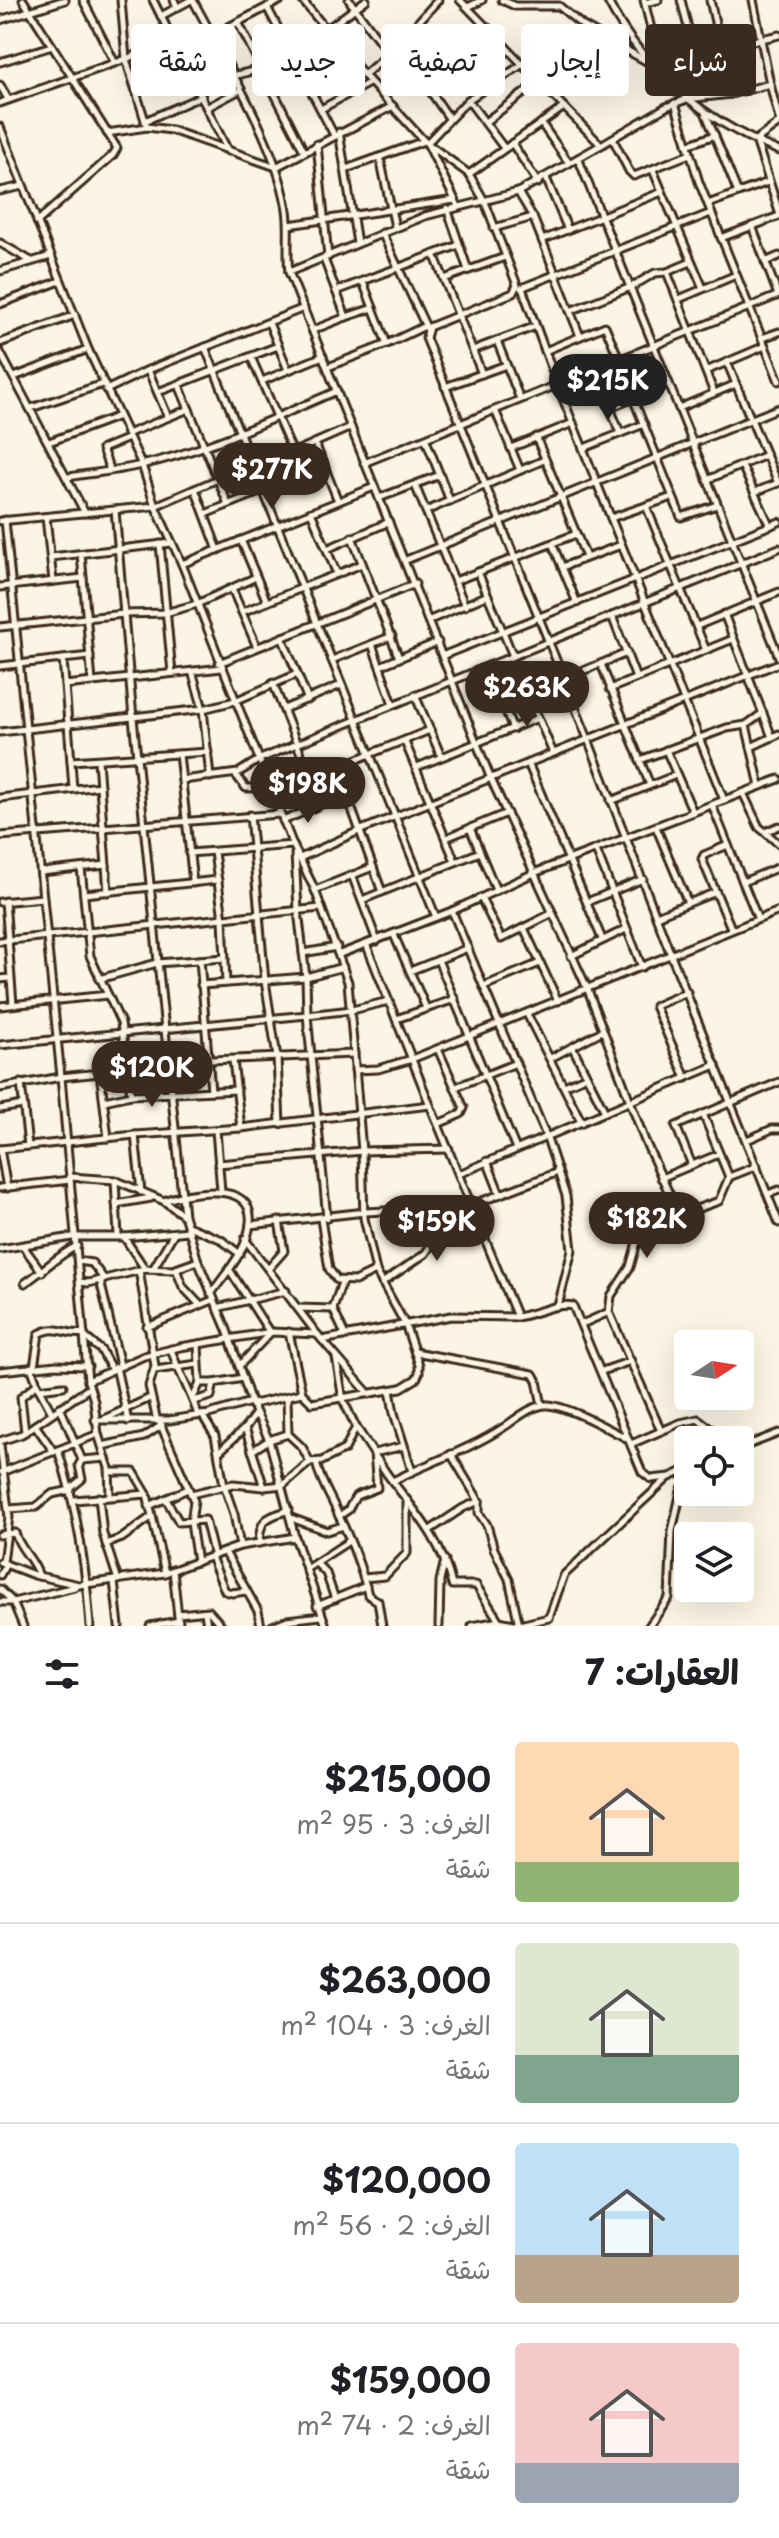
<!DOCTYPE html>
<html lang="ar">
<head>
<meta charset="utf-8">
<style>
  body { margin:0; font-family:"Playpen Sans","Playpen Sans Arabic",sans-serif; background:#f6f6f6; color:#202124; direction:rtl; height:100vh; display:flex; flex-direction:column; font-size:30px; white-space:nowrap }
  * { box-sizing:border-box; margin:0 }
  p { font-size:26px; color:#757577 }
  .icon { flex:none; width:44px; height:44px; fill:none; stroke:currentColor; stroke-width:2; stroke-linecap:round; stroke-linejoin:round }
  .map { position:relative; height:1626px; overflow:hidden; direction:ltr }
  .details { display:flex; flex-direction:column; background:#fff; flex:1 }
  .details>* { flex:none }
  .hud { position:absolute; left:24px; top:24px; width:732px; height:72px; direction:rtl; display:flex; gap:16px }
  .needle { width:52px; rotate:78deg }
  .fabs { position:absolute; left:674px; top:1330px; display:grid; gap:16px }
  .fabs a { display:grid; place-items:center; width:80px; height:80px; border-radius:8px; background:#fff; box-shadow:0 8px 32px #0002; font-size:40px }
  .price { position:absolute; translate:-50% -68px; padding:0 18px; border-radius:28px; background:#3b2a1e; color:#fff; font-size:26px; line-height:52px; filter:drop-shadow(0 2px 4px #0008) }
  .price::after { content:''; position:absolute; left:50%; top:48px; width:24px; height:18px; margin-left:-12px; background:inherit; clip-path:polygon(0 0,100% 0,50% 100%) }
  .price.current { background:#222; color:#fff }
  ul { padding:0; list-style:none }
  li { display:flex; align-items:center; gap:24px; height:200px; padding:0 40px }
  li+li { border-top:2px solid #e0e0e0 }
  li span { display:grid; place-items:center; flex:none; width:224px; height:160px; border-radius:8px; color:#555 }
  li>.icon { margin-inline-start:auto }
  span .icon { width:96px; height:96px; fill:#fffc; stroke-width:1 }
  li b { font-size:34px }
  h2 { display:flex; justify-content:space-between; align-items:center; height:96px; padding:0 40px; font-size:34px }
  .chip { padding:0 28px; border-radius:8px; background:#fff; box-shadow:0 8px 32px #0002; font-size:28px; line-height:72px }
  .chip.current { background:#3b2a1e; color:#fff }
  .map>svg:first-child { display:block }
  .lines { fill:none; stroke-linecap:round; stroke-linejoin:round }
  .minor-casing { stroke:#3b2a1e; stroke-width:11 }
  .minor { stroke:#fcf5e5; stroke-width:5 }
</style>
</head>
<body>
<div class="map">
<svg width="779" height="1626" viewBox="0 0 779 1626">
  <rect width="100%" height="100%" fill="#fcf5e5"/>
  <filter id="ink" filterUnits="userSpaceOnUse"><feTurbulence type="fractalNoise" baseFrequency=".0125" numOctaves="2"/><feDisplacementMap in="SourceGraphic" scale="16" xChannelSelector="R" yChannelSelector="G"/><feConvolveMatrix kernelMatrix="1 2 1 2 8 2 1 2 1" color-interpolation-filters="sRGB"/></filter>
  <g filter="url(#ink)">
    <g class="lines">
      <defs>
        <g id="minor">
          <path d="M23 0 117 148 113 155 37 222"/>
          <path d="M83 0 115 63"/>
          <path d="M121 0 126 59 147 127"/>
          <path d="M153 0 228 151"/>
          <path d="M174 0 177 7"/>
          <path d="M193 0C224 59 274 139 286 204 291 226 286 249 289 272"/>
          <path d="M302 0 364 75"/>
          <path d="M349 0 389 54"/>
          <path d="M438 0 394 49 364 75 424 141 469 174 485 202 517 285 513 293 429 327 426 338 588 739 671 955 779 1223"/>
          <path d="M460 0 601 145 666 107 687 99 731 94 770 84 753 0"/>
          <path d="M502 0 515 6H559L583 26 646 61"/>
          <path d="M607 0C643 71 706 122 779 151"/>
          <path d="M644 0 653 37 676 75"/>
          <path d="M710 0 731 94"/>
          <path d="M645 3 658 0"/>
          <path d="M267 7 334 135"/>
          <path d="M468 7 482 0"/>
          <path d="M161 16 191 0"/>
          <path d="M0 20 65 0"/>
          <path d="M238 22 304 151"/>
          <path d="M327 29 366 0"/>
          <path d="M398 45 449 118"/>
          <path d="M451 48 476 93"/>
          <path d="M180 52 281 0"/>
          <path d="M696 60 721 48 779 35"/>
          <path d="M0 62 52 46"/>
          <path d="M413 67 488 28"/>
          <path d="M233 76 295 60"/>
          <path d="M305 79 349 57"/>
          <path d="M670 83 696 60 681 0"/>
          <path d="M770 84 779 119"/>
          <path d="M0 85 8 99"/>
          <path d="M468 100 504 148"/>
          <path d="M0 103 126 59 173 40"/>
          <path d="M675 103 699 182 779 381"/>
          <path d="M208 107 240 90"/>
          <path d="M321 109 369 83"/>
          <path d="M705 112 738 193"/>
          <path d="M145 121 202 96"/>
          <path d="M485 122 540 81"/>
          <path d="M541 123 569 163"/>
          <path d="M779 123 756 140 779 212"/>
          <path d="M0 127 88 349 142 465 155 506 182 564 293 845 315 890 348 982 362 1151 364 1218 376 1271 405 1324 419 1365V1373L416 1379 401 1388 312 1403 302 1393 289 1332"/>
          <path d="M339 132 357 243"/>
          <path d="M107 133 147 127 171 130 276 167 393 106"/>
          <path d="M613 139 629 171 634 176 690 154"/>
          <path d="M512 143 538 183"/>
          <path d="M317 144 328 257"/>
          <path d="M601 145 518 192 425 216 289 272 491 779 588 990 645 1141 679 1215 719 1201 729 1177 703 1114"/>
          <path d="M687 145 715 135"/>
          <path d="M380 158 395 227"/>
          <path d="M578 158 779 657"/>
          <path d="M346 169 424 141"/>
          <path d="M653 170 703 288"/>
          <path d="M469 174 564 107"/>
          <path d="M546 178 568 230"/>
          <path d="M0 191 23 186"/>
          <path d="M518 192 533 217 580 336"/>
          <path d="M708 204 768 182"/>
          <path d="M458 206 427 143 468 100 523 64"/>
          <path d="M447 208 468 270"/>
          <path d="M289 225 455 200"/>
          <path d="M752 226 778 295"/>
          <path d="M494 228 533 217"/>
          <path d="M382 233 427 329"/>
          <path d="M721 238 779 216"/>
          <path d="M542 240 662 192"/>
          <path d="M0 243 31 261"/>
          <path d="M434 254 482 374"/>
          <path d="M765 262 779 256"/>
          <path d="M0 271 51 256"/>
          <path d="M667 272 714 393"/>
          <path d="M444 279 505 257"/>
          <path d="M363 282 387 344"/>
          <path d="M521 288 711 213"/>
          <path d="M522 288 558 386 724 800"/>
          <path d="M336 291 459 245"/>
          <path d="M679 299 736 275"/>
          <path d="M0 304 60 281"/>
          <path d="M570 311 631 287 655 273 667 272 691 262"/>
          <path d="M346 317 373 308"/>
          <path d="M269 323 288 370"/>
          <path d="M313 330 346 317 324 259"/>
          <path d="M762 338 779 332"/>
          <path d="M497 341 520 399"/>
          <path d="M0 343 75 315"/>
          <path d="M205 347 436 917"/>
          <path d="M473 350 536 326"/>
          <path d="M545 351 605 326 620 361"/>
          <path d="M0 352 85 513"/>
          <path d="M251 357 303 476"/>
          <path d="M328 367 387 344 425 326"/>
          <path d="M148 370 168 417"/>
          <path d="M706 371 765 346"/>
          <path d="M596 372 620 433"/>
          <path d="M14 377 88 349"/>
          <path d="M262 381 323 356"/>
          <path d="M736 384 778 483"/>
          <path d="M179 385 228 504"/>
          <path d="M445 387 506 365"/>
          <path d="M106 390 148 370 304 308"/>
          <path d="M158 392 278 346"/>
          <path d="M633 398 681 517 717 505"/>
          <path d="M31 408 103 384"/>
          <path d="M610 408 669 383"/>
          <path d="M679 408 736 384 727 362"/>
          <path d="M495 410 520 470"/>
          <path d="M127 434 189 409"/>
          <path d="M536 437 586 557"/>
          <path d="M426 440 450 501"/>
          <path d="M49 442 119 416"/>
          <path d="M315 443 338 501"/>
          <path d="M511 448 573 423"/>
          <path d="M584 448 644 424"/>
          <path d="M292 453 351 427"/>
          <path d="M364 463 779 295"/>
          <path d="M742 466 770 526"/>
          <path d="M110 470 102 449 129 438"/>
          <path d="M68 477C92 473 117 471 141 465 209 450 273 418 337 391"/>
          <path d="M707 480 766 455"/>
          <path d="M415 485 465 606"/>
          <path d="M195 489 218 550"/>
          <path d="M755 492 778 483"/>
          <path d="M379 498 440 475"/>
          <path d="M646 506 706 650"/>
          <path d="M115 510 133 718 184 1215 198 1261 227 1330 251 1402 269 1440 295 1537 326 1626"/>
          <path d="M426 511 544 460"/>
          <path d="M311 512 337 574"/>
          <path d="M205 514 324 466"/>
          <path d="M46 517 53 581"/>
          <path d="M611 518 672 497"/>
          <path d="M5 520 61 1077 88 1381 94 1401 98 1434 109 1468 110 1496"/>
          <path d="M0 521 155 506 218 479"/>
          <path d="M352 537 399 658"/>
          <path d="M241 540 267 602"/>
          <path d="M552 543 577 603"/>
          <path d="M160 544 172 673"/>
          <path d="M327 549 389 522"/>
          <path d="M81 554 92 682"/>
          <path d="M51 557 172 543"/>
          <path d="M406 560 779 408"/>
          <path d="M182 564 374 487"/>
          <path d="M562 567 621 545"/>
          <path d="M478 572 513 656"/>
          <path d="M455 581 576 534"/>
          <path d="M0 587 83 578"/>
          <path d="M232 589 257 647"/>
          <path d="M242 612 362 564"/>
          <path d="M724 614 772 737"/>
          <path d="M612 616 636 678"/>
          <path d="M430 620 488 595"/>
          <path d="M697 626 779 592"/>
          <path d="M0 627 124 614 165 613 197 604 256 577"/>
          <path d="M282 637 308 700"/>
          <path d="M372 644 393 704"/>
          <path d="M444 655 779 522"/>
          <path d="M63 659 73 788"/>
          <path d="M332 660 392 636"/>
          <path d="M219 663 415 584"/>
          <path d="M601 664 650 785"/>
          <path d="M0 666 90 656"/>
          <path d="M380 666 438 642"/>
          <path d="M488 666 513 729"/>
          <path d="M192 671 203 709 210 777"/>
          <path d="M273 683 320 803"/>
          <path d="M65 685 222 668"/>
          <path d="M610 689 733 639"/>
          <path d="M528 693 553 753"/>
          <path d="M415 695 441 756"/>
          <path d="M504 703 627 653"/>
          <path d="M284 709 341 685"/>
          <path d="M746 725 760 786"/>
          <path d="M0 732 203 709 235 701 297 674"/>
          <path d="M405 742 455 861"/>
          <path d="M751 747 779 734"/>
          <path d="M666 750 693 812"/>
          <path d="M179 754 193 883"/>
          <path d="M98 760 108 892"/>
          <path d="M640 760 727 728 746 725 763 713"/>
          <path d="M71 761 208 752"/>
          <path d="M528 763 602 939"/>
          <path d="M417 767 538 718"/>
          <path d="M337 768 382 892"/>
          <path d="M235 774 246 788 270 787"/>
          <path d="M310 778 430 730"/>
          <path d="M182 780 238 773 260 759 779 548"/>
          <path d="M743 793 759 827 779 844"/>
          <path d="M0 798 100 786"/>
          <path d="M611 801 676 775"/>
          <path d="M712 805 757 917"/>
          <path d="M250 815 265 981 277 1057 280 1124"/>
          <path d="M283 821 347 793"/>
          <path d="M656 827 688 903"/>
          <path d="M470 828 496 890"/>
          <path d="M765 832 779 826"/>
          <path d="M0 836 280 814"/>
          <path d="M446 838 507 813"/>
          <path d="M728 845 704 855 702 859 731 928"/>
          <path d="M596 850 642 967"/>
          <path d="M214 852 223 919 226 983"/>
          <path d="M189 853 293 845"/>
          <path d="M295 854 298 911 306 977 307 1015 327 1218"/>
          <path d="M300 858 361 830 779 663"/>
          <path d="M81 868 90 956 121 1023 131 1095"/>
          <path d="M41 872 106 865"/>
          <path d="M352 875 377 941"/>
          <path d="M743 882 779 867"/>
          <path d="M315 890 373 867"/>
          <path d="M84 894 218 880"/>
          <path d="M481 898 501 939 551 914"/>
          <path d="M362 900 480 852"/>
          <path d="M5 901 13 1004"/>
          <path d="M0 902 43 898"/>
          <path d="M587 902 643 879"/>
          <path d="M452 911 547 1138 566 1196 572 1250 558 1306"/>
          <path d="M656 916 716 892"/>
          <path d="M524 928 558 1001"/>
          <path d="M394 935 426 1008"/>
          <path d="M0 941 321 908"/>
          <path d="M367 946 430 1105"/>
          <path d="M303 953 337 947"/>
          <path d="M340 954 452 911 534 873 779 779"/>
          <path d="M571 956 626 929"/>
          <path d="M200 960 211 1091"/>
          <path d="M438 960 516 1149"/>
          <path d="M410 971 468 948"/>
          <path d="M0 979 10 978"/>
          <path d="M99 979 157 963 225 958"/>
          <path d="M201 985 306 977 343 967"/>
          <path d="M484 986 540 963"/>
          <path d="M0 1006 108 995"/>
          <path d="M527 1014 582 1123"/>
          <path d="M396 1019 455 999"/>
          <path d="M0 1045 307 1015 352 1010 389 1001"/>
          <path d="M573 1048 605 1112"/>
          <path d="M551 1058 602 1031"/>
          <path d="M210 1060 354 1054"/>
          <path d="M233 1060 241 1128"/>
          <path d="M355 1070 378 1069 412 1059 779 911"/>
          <path d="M100 1072 108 1138"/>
          <path d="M686 1078 655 1006 687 992"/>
          <path d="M21 1083 28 1146"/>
          <path d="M564 1086 587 1076"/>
          <path d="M456 1087 516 1063"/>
          <path d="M0 1088 61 1077 129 1070"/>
          <path d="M104 1101 131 1095 237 1090"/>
          <path d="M0 1109 23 1105"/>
          <path d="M438 1124 461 1114 464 1108 438 1049"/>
          <path d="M216 1130 221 1191"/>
          <path d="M135 1135 141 1192"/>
          <path d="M747 1140 772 1129H779"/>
          <path d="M0 1149 135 1135 241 1128 430 1105 517 1317C534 1315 557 1302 573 1306L642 1472 651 1479 670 1477 688 1469"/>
          <path d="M0 1149 7 1188"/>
          <path d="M487 1161 500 1194"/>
          <path d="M218 1164 362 1151 449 1149"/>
          <path d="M692 1165 676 1126 779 1082"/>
          <path d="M459 1174 716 1065"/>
          <path d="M70 1177 115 1180 164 1201 183 1215"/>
          <path d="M729 1177 757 1166"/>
          <path d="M661 1178 719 1154"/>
          <path d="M115 1180 118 1236"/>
          <path d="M0 1188 70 1180"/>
          <path d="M768 1194 779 1190"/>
          <path d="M164 1201C187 1192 255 1179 250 1223 248 1250 225 1274 211 1294"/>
          <path d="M116 1204 151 1198"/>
          <path d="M472 1205 558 1172"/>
          <path d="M321 1219 329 1269 337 1280 355 1281 376 1271"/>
          <path d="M250 1225 365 1212 445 1208 473 1209"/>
          <path d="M188 1226 220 1239 240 1254"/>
          <path d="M124 1237 145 1269"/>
          <path d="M245 1239 317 1334 369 1394"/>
          <path d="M23 1246 42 1272"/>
          <path d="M0 1249 72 1237H124L189 1231"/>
          <path d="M78 1261 92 1263 104 1279"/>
          <path d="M269 1268 284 1251 279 1221"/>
          <path d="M153 1269 174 1233"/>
          <path d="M176 1269 183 1287 200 1305"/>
          <path d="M229 1269 270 1333 239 1366"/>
          <path d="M139 1270 155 1366 149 1386 157 1421"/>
          <path d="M100 1280 120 1365"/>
          <path d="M80 1282 88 1283 145 1269 173 1270 198 1261"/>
          <path d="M342 1282 333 1309 345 1335"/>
          <path d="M25 1283C43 1271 58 1255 77 1246"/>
          <path d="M382 1283 425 1254 456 1208"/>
          <path d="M217 1308 286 1291"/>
          <path d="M298 1308 333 1309"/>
          <path d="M582 1324 609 1312"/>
          <path d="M147 1327 213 1300"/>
          <path d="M85 1337 101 1350 112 1370"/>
          <path d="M322 1340 451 1316 517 1317"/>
          <path d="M171 1349C178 1372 191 1392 198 1415"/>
          <path d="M415 1352 533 1374 537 1381 542 1405"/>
          <path d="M31 1367 39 1389 52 1413"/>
          <path d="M34 1367 39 1334C59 1323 66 1337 84 1333"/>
          <path d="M116 1367 128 1421"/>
          <path d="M155 1370 198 1364"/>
          <path d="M0 1371 56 1365 88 1366"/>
          <path d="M602 1371 631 1361"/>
          <path d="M88 1381 144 1356 180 1347 272 1332 317 1334"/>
          <path d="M200 1383H214L243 1378"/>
          <path d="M39 1389 63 1386"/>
          <path d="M390 1390 394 1413 412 1471"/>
          <path d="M287 1397 288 1434 302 1447 310 1462"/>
          <path d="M193 1398 200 1383 198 1345"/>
          <path d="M194 1401 211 1396 214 1383"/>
          <path d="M253 1404 302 1393"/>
          <path d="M60 1407 82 1460 79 1465 82 1479 71 1488"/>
          <path d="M202 1415 215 1436 224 1485 234 1514 240 1546"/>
          <path d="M104 1419 150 1398"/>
          <path d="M95 1420H169L209 1414 251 1402"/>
          <path d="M159 1421 194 1501 191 1523 197 1562"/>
          <path d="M35 1425 54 1452"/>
          <path d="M356 1427C367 1443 377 1459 387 1474 415 1512 441 1538 452 1585H476L499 1621"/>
          <path d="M245 1428 264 1487"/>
          <path d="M661 1431 609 1312 611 1296 630 1267 643 1221 671 1201"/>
          <path d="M25 1432 21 1397 37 1384"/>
          <path d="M0 1441 22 1434 89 1388"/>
          <path d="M631 1444 680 1423 698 1419 726 1440"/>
          <path d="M0 1445 9 1517 3 1562"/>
          <path d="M102 1446 144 1437 162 1425"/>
          <path d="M740 1448 779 1433"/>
          <path d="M58 1450C77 1507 86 1566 90 1626"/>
          <path d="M252 1451 269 1440 288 1434"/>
          <path d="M219 1452 245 1428 256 1413"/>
          <path d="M451 1454 479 1501V1513L487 1525 494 1549 509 1579 519 1625"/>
          <path d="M82 1460 106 1458"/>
          <path d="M316 1463C321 1483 331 1497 339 1516 351 1541 362 1568 368 1595L378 1601 382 1626"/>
          <path d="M2 1472 98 1434"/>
          <path d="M110 1472H134L147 1494 165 1573"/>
          <path d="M393 1481C430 1462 469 1450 504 1427 516 1419 533 1404 548 1405 568 1406 609 1429 628 1439"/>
          <path d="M191 1494 233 1484 264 1487 283 1485 310 1462 322 1461 345 1449 356 1427 343 1400 336 1357"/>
          <path d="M99 1497 103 1534 118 1580"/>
          <path d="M166 1499 179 1522 205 1520 214 1556"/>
          <path d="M74 1500 147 1494"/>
          <path d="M149 1506 188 1489"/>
          <path d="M9 1509 36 1507 52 1494 71 1490"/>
          <path d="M339 1516 348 1510 356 1496 377 1488 374 1453 404 1446"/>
          <path d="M291 1518 327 1531 343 1526"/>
          <path d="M430 1530 463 1508 479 1501"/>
          <path d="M0 1535 15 1533C20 1550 33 1558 39 1576"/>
          <path d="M259 1543C260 1517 267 1518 289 1510"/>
          <path d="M106 1544 122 1538 151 1517"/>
          <path d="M225 1552 258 1611 261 1626"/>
          <path d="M211 1557 225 1591 232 1593 246 1591"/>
          <path d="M0 1562 34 1575 79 1585 165 1573 240 1546 295 1537"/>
          <path d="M316 1563 326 1573 335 1599"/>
          <path d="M306 1569 349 1541"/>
          <path d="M173 1570 179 1626"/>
          <path d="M0 1575 6 1564"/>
          <path d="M364 1578 385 1576 407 1553V1500"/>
          <path d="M114 1581 119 1626"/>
          <path d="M0 1589 13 1602 23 1626"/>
          <path d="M0 1602H13L75 1587"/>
          <path d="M317 1606 366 1586"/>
          <path d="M205 1612 207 1626"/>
          <path d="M178 1614 209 1611 222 1626"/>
          <path d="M150 1626 179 1621"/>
          <path d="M272 1626 287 1620 321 1616"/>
          <path d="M439 1626 440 1581 445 1560"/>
          <path d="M472 1626 499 1621 519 1625 549 1618 564 1575 668 1478"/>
          <path d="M649 1626 669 1598 672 1531 681 1491 688 1478"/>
        </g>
      </defs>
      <use href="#minor" class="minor-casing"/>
      <use href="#minor" class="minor"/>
    </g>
  </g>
</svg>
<div class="fabs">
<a><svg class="needle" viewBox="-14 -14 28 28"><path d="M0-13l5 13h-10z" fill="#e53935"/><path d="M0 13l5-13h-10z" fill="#757577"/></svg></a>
<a><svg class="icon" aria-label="locate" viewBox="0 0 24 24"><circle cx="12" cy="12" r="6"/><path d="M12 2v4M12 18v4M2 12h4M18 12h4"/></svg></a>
<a><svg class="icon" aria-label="layers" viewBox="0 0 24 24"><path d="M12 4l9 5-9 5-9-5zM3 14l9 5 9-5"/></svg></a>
</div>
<b class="price current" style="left:608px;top:422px">$215K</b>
<b class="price" style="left:272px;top:511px">$277K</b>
<b class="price" style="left:527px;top:729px">$263K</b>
<b class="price" style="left:308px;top:825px">$198K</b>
<b class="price" style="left:152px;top:1109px">$120K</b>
<b class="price" style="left:647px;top:1260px">$182K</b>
<b class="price" style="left:437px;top:1263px">$159K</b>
<div class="hud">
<a class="chip current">شراء</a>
<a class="chip">إيجار</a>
<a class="chip">تصفية</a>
<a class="chip">جديد</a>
<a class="chip">شقة</a>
</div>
</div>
<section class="details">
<h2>العقارات: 7<svg class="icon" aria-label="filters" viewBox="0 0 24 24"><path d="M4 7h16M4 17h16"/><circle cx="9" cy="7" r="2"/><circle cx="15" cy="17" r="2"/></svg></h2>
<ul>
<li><span style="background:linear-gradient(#ffd9b3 75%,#8fb573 0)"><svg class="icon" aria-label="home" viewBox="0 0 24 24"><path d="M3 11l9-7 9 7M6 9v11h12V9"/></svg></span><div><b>$215,000</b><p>الغرف: 3 · 95 m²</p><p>شقة</p></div></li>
<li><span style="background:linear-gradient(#dfe7d0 70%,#7fa58c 0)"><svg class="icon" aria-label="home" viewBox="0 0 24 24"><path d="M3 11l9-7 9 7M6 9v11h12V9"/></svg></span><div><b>$263,000</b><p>الغرف: 3 · 104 m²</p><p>شقة</p></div></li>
<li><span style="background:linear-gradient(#bfe0f5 70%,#b9a48a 0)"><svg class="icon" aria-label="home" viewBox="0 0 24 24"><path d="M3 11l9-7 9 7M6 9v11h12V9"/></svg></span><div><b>$120,000</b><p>الغرف: 2 · 56 m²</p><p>شقة</p></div></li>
<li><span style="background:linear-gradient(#f6c9c9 75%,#9aa5b1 0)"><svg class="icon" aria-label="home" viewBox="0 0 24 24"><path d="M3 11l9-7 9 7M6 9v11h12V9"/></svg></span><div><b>$159,000</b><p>الغرف: 2 · 74 m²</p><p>شقة</p></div></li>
</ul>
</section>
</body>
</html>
